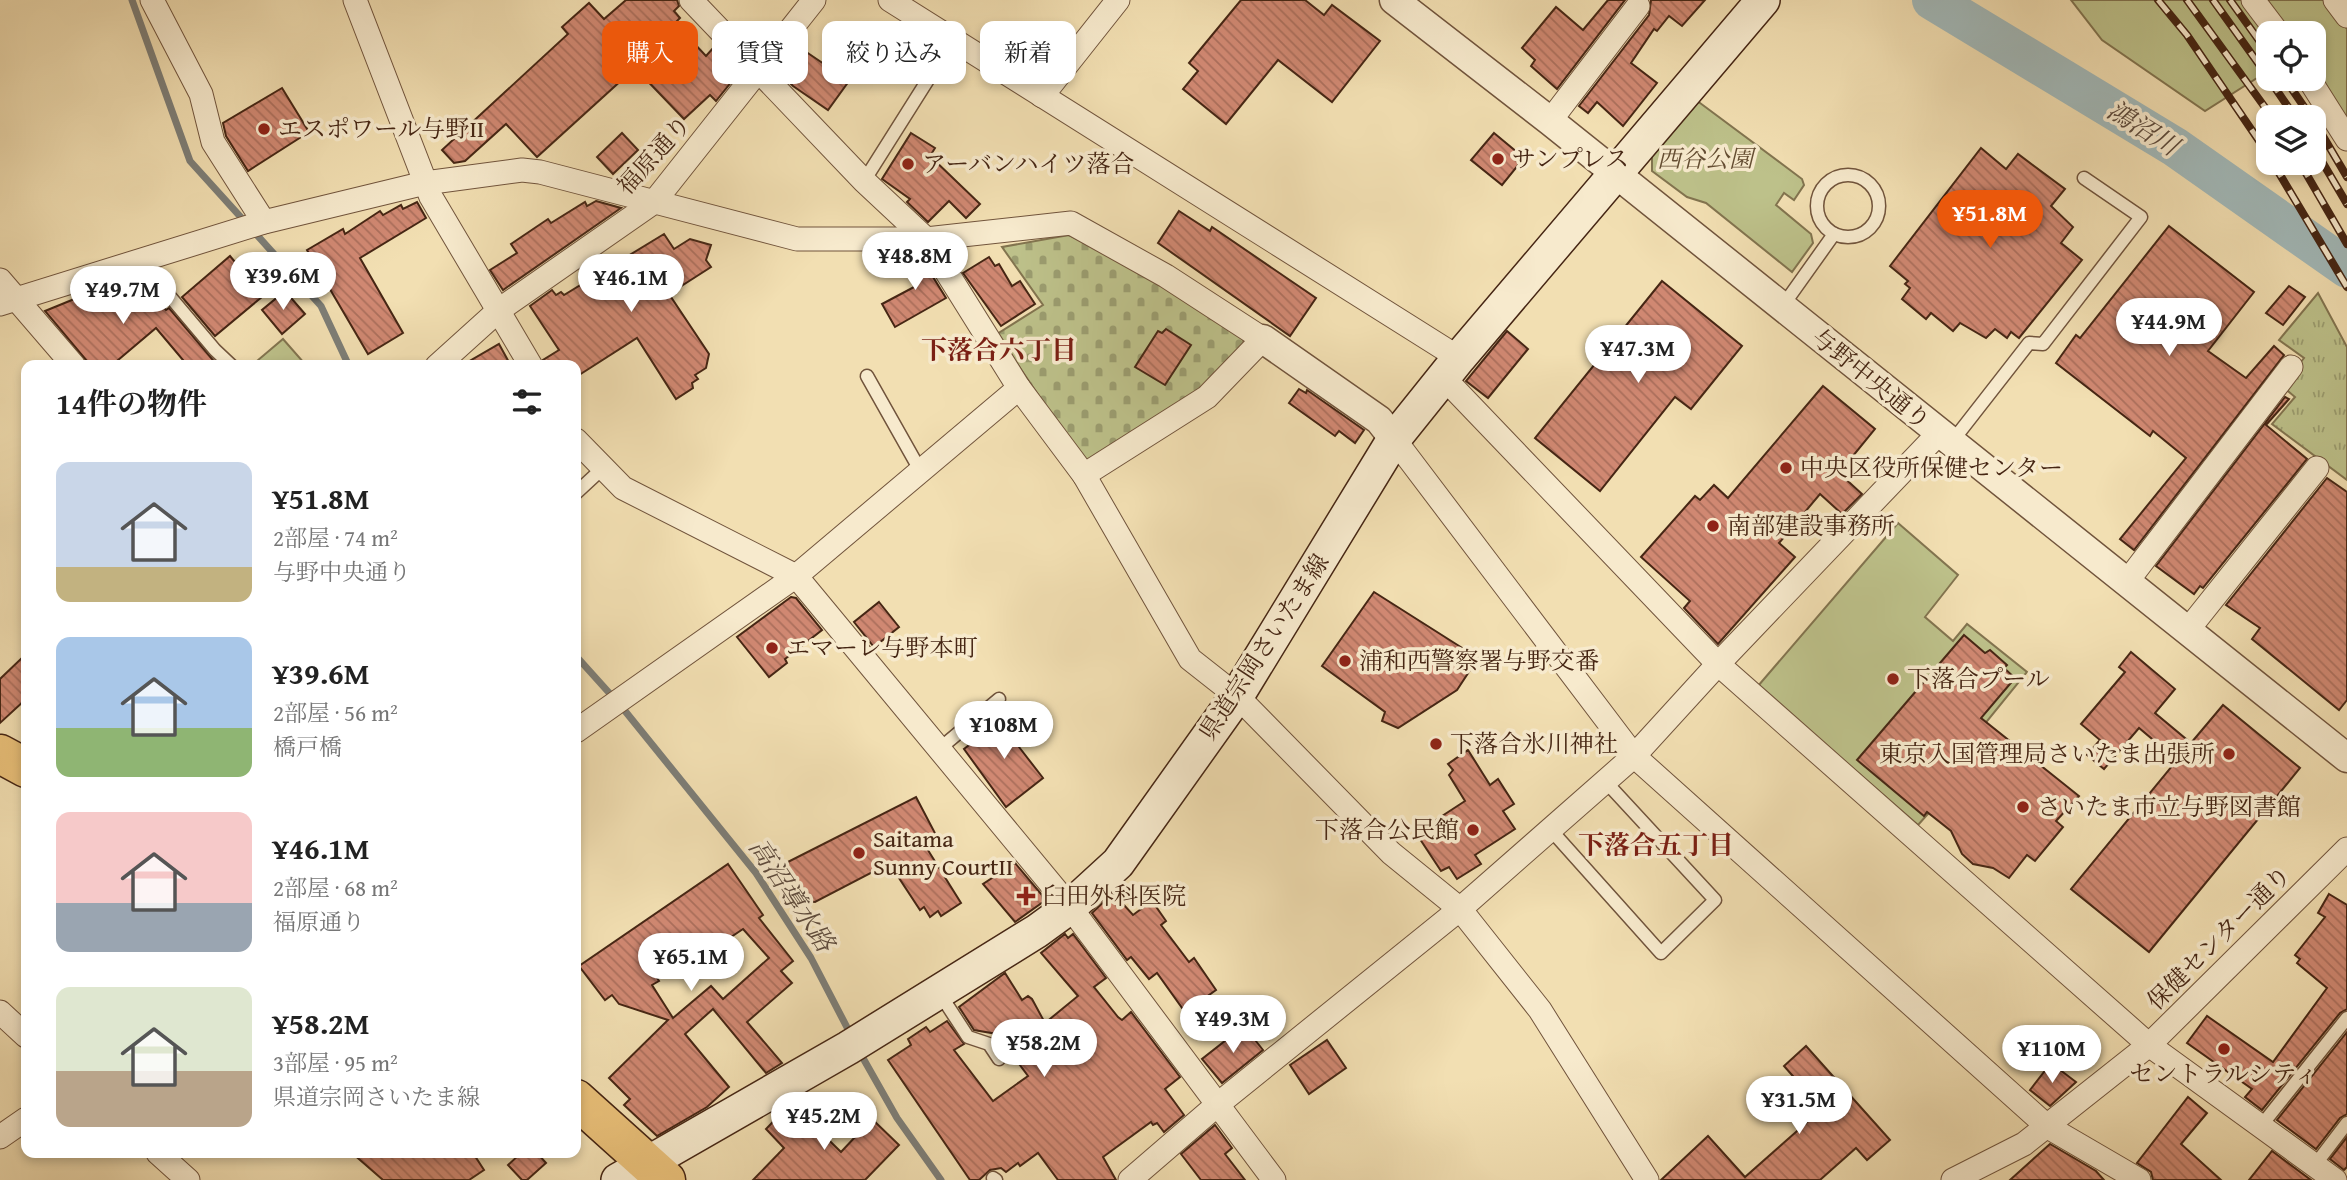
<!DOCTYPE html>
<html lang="ja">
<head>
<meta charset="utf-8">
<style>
  body { margin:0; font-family:"Gentium Book Plus","Noto Serif JP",serif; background:#f2f2f2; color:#222; height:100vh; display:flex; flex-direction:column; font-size:26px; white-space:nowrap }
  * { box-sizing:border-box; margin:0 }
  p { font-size:23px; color:#767676 }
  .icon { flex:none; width:38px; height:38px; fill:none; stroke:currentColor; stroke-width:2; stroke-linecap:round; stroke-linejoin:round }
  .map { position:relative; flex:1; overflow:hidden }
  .panel { position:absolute; left:21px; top:360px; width:560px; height:798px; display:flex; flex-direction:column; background:#fff; border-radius:14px; box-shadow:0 4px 10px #0003 }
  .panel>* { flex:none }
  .banner { position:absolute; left:602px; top:21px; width:665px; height:63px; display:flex; gap:14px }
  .buttons { position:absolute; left:2256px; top:21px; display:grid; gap:14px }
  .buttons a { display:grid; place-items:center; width:70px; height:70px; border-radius:14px; background:#fff; box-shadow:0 4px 10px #0003; font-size:35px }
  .price { position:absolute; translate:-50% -60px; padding:0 16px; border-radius:24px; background:#fff; color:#222; font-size:23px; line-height:46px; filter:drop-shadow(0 2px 4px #0008) }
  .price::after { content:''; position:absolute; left:50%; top:42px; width:21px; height:16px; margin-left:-10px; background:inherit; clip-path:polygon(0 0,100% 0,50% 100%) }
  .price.on { background:#ea580c; color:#fff }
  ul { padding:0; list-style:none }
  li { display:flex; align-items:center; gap:21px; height:175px; padding:0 35px }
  li span { display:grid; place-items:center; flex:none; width:196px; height:140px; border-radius:14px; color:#555 }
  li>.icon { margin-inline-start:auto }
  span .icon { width:84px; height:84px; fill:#fffc; stroke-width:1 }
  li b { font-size:30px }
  h2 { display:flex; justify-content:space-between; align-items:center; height:84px; padding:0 35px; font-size:30px }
  .pill { padding:0 24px; border-radius:14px; background:#fff; box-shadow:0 4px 10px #0003; font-size:24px; line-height:63px }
  .pill.on { background:#ea580c; color:#fff }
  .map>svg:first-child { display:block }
  .grass { fill:url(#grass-tufts); stroke:#82744f; stroke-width:2 }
  .cemetery { fill:url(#cemetery-stones); stroke:#82744f; stroke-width:2 }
  .park { fill:#bdc18a; stroke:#82744f; stroke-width:2 }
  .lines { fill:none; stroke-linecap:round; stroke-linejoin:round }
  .stream { stroke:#7d7e77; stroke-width:7 }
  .river { stroke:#a2b9b9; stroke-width:40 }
  .building { fill:url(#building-back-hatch); stroke:#462614; stroke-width:2; fill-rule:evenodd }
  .service-casing { stroke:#71543c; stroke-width:15 }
  .minor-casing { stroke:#71543c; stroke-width:25 }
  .tertiary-casing { stroke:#71543c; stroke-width:31 }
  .secondary-casing { stroke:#462614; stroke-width:36 }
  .trunk-casing { stroke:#462614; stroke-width:41 }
  .service { stroke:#f7eacd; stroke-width:12 }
  .minor { stroke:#f7eacd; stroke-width:23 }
  .tertiary { stroke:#f7eacd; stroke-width:28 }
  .secondary { stroke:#f7eacd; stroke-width:33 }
  .trunk { stroke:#e9c079; stroke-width:38 }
  .rail-casing { stroke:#462614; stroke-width:8 }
  .rail { stroke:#f7eacd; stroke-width:5; stroke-dasharray:16; stroke-linecap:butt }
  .poi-dot { fill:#8f2418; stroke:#f7eacd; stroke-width:2.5 }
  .labels { text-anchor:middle; stroke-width:7; stroke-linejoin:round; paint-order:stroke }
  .poi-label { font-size:24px; fill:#462614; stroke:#f7eacd; text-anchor:start }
  .street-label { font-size:24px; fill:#462614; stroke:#f7eacd }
  .park-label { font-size:24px; font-style:italic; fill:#644d32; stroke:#f7eacd }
  .water-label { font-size:26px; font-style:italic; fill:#5d4b3d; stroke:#f7eacd }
  .neighbourhood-label { font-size:26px; font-weight:bold; fill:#7a1f14; stroke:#f7eacd }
</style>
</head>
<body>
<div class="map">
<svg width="2347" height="1180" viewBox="0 0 2347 1180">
  <defs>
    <pattern id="grass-tufts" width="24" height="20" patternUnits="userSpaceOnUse" patternTransform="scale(1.75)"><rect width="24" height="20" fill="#bdc18a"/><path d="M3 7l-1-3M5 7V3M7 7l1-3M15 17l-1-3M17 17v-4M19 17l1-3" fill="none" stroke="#9b9d70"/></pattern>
    <pattern id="cemetery-stones" width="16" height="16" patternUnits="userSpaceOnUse" patternTransform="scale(1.75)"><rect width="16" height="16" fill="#bdc18a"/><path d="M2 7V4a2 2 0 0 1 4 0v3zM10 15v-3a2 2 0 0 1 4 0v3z" fill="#9b9d70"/></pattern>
    <pattern id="building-back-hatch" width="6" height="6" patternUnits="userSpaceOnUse" patternTransform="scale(1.75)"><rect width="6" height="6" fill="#d08872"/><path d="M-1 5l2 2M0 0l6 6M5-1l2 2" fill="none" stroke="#ab6f5c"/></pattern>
  </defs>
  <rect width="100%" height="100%" fill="#f2dfb2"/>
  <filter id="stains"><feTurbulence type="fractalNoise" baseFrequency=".00286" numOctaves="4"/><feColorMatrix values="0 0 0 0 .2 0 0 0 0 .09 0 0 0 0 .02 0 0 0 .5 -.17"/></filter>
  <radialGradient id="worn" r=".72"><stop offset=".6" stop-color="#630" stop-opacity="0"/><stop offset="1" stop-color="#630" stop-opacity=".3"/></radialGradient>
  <path class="grass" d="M2318 293 2347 347V480L2272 424 2295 397 2282 386 2304 358 2279 340Z"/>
  <path class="cemetery" d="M1069 235 1140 270 1243 339 1244 347 1202 392 1085 464 997 334 1043 305 1002 247Z"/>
  <g class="park">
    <path d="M2071 0H2326L2347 29V120L2314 69V33H2268V71L2205 111 2102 40Z"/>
    <path d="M1696 100 1802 179 1804 185 1794 200 1784 193 1776 205 1811 234 1813 243 1792 272 1706 203 1687 197 1652 171V155Z"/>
    <path d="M283 339 305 364 251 366Z"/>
    <path d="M1898 523 1958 575 1925 617 1953 641 1967 624 2027 672 1966 747 1977 759 1918 825 1758 686Z"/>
  </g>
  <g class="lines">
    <g class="stream">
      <path d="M132 0 190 161 321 306 349 366"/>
      <path d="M576 656 621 706 756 873 811 958 852 1037"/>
      <path d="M859 1051 897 1118 941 1180"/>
    </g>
    <path class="river" d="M1932 0 2175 147 2347 268"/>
  </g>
  <g class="building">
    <path d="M626 0H677L679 6 674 11 680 18 675 23 706 56 715 46 734 65 725 73 732 81 716 101 710 95 684 119 635 68 537 157 506 124 465 161 454 163 442 150 568 34 562 27 589 3 604 19Z"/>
    <path d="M1241 0H1305L1324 15 1332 5 1380 41 1332 102 1278 60 1226 124 1183 89 1198 71 1189 63Z"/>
    <path d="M1608 0H1625L1557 89 1531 66 1535 60 1522 48 1556 7 1583 30Z"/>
    <path d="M1651 0H1705L1682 26 1669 16 1657 31 1654 29 1631 63 1657 83 1623 126 1597 102 1588 113 1579 106 1649 15Z"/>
    <path d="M796 45 849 81 828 110 793 86 777 70Z"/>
    <path d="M282 88 309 132 248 171 226 136 223 123Z"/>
    <path d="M622 133 638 150 613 174 597 157Z"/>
    <path d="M911 133 935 148 930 156 980 204 966 218 949 201 928 222 907 202 910 199 882 179Z"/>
    <path d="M1494 133 1524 158 1502 185 1471 160Z"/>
    <path d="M1981 148 2006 169 2018 154 2065 189 2051 206 2073 227 2061 243 2082 260 2019 338 2011 332 2007 338 1995 329 1986 338 1960 323 1953 331 1931 313 1926 319 1902 299 1910 288 1905 284 1908 281 1890 266Z"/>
    <path d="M596 201 621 208 503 290 490 270 517 253 511 244 548 219 551 223 585 202 587 206Z"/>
    <path d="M417 202 426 218 360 258 403 333 368 354 307 250 343 229 345 234 380 211 383 215 401 205 403 209Z"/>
    <path d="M1179 211 1210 231 1212 227 1316 298 1290 336 1158 243Z"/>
    <path d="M2169 226 2254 292 2208 351 2246 378 2274 346 2284 355 2134 550 2120 539 2186 458 2153 431 2150 436 2056 363 2076 335 2080 338Z"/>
    <path d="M664 234 674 249 690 239 711 245 706 260 711 267 669 294 709 354 706 368 695 375 698 379 692 383 693 388 676 399 637 338 576 377V366H545L543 360 559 350 530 306 552 290 556 295 561 292 564 295Z"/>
    <path d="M900 253H918L946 298 895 327 882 304 916 286Z"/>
    <path d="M230 256 263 296 215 336 182 297Z"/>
    <path d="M989 257 995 266 999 264 1012 286 1020 281 1035 304 1001 326 963 273Z"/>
    <path d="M1662 281 1742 346 1691 409 1675 397 1600 491 1535 438Z"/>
    <path d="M142 282 166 310 169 308 218 366H188L156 328 111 366H91L45 311 89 293 95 300 115 285 123 293Z"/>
    <path d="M2289 286 2305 297 2283 325 2266 313Z"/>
    <path d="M285 291 305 314 282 334 262 310Z"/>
    <path d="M1166 329 1191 345 1165 385 1135 367 1158 331 1162 333Z"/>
    <path d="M1507 331 1528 349 1488 398 1466 381Z"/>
    <path d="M499 344 511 366H461Z"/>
    <path d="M1823 386 1875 429 1839 473 1862 494 1842 514 1820 494 1779 543 1795 557 1718 644 1684 608 1690 601 1641 557 1695 496 1700 500 1714 485 1728 498Z"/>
    <path d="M1299 389 1306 393 1307 390 1364 430 1355 443 1339 431 1335 436 1289 403Z"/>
    <path d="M2285 397 2289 399 2266 425 2307 459 2203 588 2200 586 2194 594 2156 566Z"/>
    <path d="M2327 478 2347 492V700L2339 710 2252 639 2260 628 2226 605Z"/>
    <path d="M1374 592 1478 658 1457 690 1398 728 1382 721 1385 712 1322 666Z"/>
    <path d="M791 597 796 598 822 630 785 659 787 663 769 677 737 637Z"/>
    <path d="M879 602 899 627 874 647 854 622Z"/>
    <path d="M1964 635 1985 653 1990 650 2007 665 2004 668 2015 678 1981 718 2079 796 2056 821 2063 827 2035 861 2027 855 2009 878 1993 868 1973 864 1962 854 1951 831 1927 812 1924 816 1857 760Z"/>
    <path d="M2131 652 2175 689 2155 713 2191 743 2223 705 2300 768 2149 952 2071 889 2177 760 2139 728 2104 769 2087 755 2100 740 2081 724 2125 672 2119 667Z"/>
    <path d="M26 654V699L0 723V679Z"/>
    <path d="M1007 716 1027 740 1019 747 1043 778 1006 807 964 749Z"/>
    <path d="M1468 750 1490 785 1498 779 1514 804 1503 811 1515 829 1475 855 1481 864 1457 879 1449 867 1441 871 1416 833 1465 801 1449 775 1453 770 1448 764Z"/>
    <path d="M916 797 937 837 926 847 961 903 941 916 938 911 930 917 924 907 920 910 893 869 886 874 882 867 815 902 793 899 789 890 786 891 774 869Z"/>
    <path d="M1015 863 1042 895 1043 902 1015 922 983 884Z"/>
    <path d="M728 864 763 915 759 918 793 961 781 971 792 983 747 1022 782 1063 766 1073 713 1009 685 1034 729 1087 707 1107 657 1136 624 1105 630 1099 609 1078 668 1020 619 1004 612 995 605 1000 579 966ZM743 929 769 958 723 999 711 986 673 1018 652 985 659 981 650 968 694 938 701 949 722 936 725 941Z"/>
    <path d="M1113 893 1133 915 1152 901 1166 921 1161 925 1189 962 1194 958 1216 990 1185 1012 1157 973 1149 979 1131 957 1127 960 1092 913Z"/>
    <path d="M2329 894 2347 905V1009L2340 1013 2262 1110 2245 1097 2252 1089 2187 1043 2207 1016 2273 1062 2327 988 2297 963 2300 959 2295 955 2325 917 2318 913Z"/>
    <path d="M1065 934 1068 938 1073 934 1106 978 1094 987 1118 1017 1122 1020 1131 1012 1180 1077 1165 1089 1184 1115 1164 1132 1157 1123 1153 1125 1151 1122 1103 1157 1116 1180H1058L1038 1153 1020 1166 1018 1163 1006 1172 1001 1168 990 1170 979 1180H970L888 1060 911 1045 908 1039 926 1027 930 1032 947 1021 964 1044 954 1050 993 1101 1028 1076 997 1034 974 1030 959 1007 1005 973 1022 1000 1028 996 1032 999 1045 1023 1078 996 1041 953Z"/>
    <path d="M1244 1026 1263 1050 1222 1083 1202 1059Z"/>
    <path d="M2347 1032V1114L2340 1118 2316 1149 2277 1120Z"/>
    <path d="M1327 1040 1346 1068 1309 1094 1290 1065Z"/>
    <path d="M1806 1046 1890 1140 1867 1160 1856 1148 1820 1180H1661L1708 1136 1745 1177 1822 1109 1784 1066Z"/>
    <path d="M2051 1063 2076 1082 2050 1106 2030 1090Z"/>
    <path d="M2188 1097 2207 1113 2181 1144 2221 1180H2153L2151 1172 2137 1163Z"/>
    <path d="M791 1103 841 1152 872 1119 899 1145 865 1180H753L784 1148 766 1129Z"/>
    <path d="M1215 1125 1232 1148 1225 1154 1245 1180H1201L1181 1154Z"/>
    <path d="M2347 1137V1167L2344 1170 2330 1159Z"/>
    <path d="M2050 1144 2096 1171 2104 1180H2010Z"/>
    <path d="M2272 1151 2311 1180H2249Z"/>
    <path d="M352 1153H473L484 1170 469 1180H383Z"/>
    <path d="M521 1153H537L546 1163 527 1180H522L508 1165Z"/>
  </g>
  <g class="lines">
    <defs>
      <g id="service">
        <circle cx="1848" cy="206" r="31"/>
        <path d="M864 181 953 40"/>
        <path d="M140 261 215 350 232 366"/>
        <path d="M1782 307 1834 234"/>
        <path d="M867 376 920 470"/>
        <path d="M1951 443 2029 343 2043 344 2141 217 2084 178"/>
        <path d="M576 493 603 468"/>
        <path d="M938 750 999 699"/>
        <path d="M1550 829 1661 953 1715 900 1605 781"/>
        <path d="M940 994 968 1037 989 1044 999 1059"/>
        <path d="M2261 1126 2347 1018"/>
        <path d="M2315 1165 2347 1123"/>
        <path d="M993 1178 996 1180"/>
      </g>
      <g id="minor">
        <path d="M152 0 201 94 213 142 264 222"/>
        <path d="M355 0 431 197 531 366"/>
        <path d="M691 0 864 181 926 239 1019 388 1084 475 1190 659 1237 696 1391 853 1460 909 1540 1010 1647 1180"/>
        <path d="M890 0 1459 358"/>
        <path d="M2253 0 2278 33"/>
        <path d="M2335 0 2347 16"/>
        <path d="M2309 79 2347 139"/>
        <path d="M1042 96 1118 0"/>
        <path d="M1550 121 1638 6"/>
        <path d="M0 280 74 366"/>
        <path d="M0 304 264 222 425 183 522 170 540 172 797 239H926L1071 223 1166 276 1263 339 1207 397 1084 475"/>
        <path d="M437 366 499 310 654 202 814 0"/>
        <path d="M1443 377 1718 664 2149 1045 2335 1180"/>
        <path d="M1394 439 1634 756 2048 1127 2139 1180"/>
        <path d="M576 440 623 488 796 576 1070 907 1274 1180"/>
        <path d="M2126 583 2291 367"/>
        <path d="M2187 631 2317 468"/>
        <path d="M576 731 796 576 1019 388"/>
        <path d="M0 1012 26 1036"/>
        <path d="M0 1137 26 1119"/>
        <path d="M158 1153 188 1180"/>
        <path d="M1130 1180 1217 1105 1460 909 1634 756 1718 664 1939 433"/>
        <path d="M1953 1180 2024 1144 2149 1045 2347 849"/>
      </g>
      <g id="tertiary">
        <path d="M1394 0 1550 121 2347 758"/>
        <path d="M1263 339 1379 420 1394 439"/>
      </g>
      <path id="secondary" d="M618 1180 848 1048 1037 931 1070 907 1118 863 1237 696 1394 439 1459 358 1763 0"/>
      <g id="trunk">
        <path d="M0 754 26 768"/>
        <path d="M576 1099 666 1180"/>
      </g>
    </defs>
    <use href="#service" class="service-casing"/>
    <use href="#minor" class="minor-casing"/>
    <use href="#tertiary" class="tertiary-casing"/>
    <use href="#secondary" class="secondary-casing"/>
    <use href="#trunk" class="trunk-casing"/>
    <use href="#service" class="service"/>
    <use href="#minor" class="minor"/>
    <use href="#tertiary" class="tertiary"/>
    <use href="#secondary" class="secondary"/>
    <use href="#trunk" class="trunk"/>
    <defs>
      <g id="rail">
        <path d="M2158 0 2187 35 2268 154"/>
        <path d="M2187 0 2272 117"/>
        <path d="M2213 0 2268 77"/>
        <path d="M2230 0 2268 53"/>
        <path d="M2269 79 2295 117"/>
        <path d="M2285 79 2311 117"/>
        <path d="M2314 121 2347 177"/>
        <path d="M2314 148 2347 204"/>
        <path d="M2273 163 2347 287"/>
        <path d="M2300 163 2347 244"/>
      </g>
    </defs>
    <use href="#rail" class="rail-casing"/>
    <use href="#rail" class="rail"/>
  </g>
  <g class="poi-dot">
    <circle cx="264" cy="129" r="7"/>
    <circle cx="1498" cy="159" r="7"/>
    <circle cx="908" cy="164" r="7"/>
    <circle cx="1786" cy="468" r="7"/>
    <circle cx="1713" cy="526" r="7"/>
    <circle cx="772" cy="648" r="7"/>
    <circle cx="1345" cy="661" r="7"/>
    <circle cx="1893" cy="679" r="7"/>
    <circle cx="1436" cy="744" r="7"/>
    <circle cx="2229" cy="754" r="7"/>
    <circle cx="2023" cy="807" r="7"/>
    <circle cx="1473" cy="830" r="7"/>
    <circle cx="859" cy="853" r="7"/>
    <path d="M1022.5 885.5h7v7h7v7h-7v7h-7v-7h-7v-7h7z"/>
    <circle cx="2224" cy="1049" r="7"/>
  </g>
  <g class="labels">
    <g class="poi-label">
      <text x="278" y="137">エスポワール与野Ⅱ</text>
      <text x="1512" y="167">サンプレス</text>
      <text x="922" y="172">アーバンハイツ落合</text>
      <text x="1800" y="476">中央区役所保健センター</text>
      <text x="1727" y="534">南部建設事務所</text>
      <text x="786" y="656">エマーレ与野本町</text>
      <text x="1359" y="669">浦和西警察署与野交番</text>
      <text x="1907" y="687">下落合プール</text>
      <text x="1450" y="752">下落合氷川神社</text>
      <text x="2215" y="762" text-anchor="end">東京入国管理局さいたま出張所</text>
      <text x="2037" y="815">さいたま市立与野図書館</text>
      <text x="1459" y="838" text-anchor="end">下落合公民館</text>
      <text x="873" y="847">Saitama<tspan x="873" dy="28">Sunny CourtⅡ</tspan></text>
      <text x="1042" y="904">臼田外科医院</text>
      <text x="2224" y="1082" text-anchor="middle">セントラルシティ</text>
    </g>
    <g class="street-label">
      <text transform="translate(654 155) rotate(-48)" y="8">福原通り</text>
      <text transform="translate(1871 379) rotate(39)" y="8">与野中央通り</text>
      <text transform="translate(1264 647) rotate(-57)" y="8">県道宗岡さいたま線</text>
      <text transform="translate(2219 938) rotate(-45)" y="8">保健センター通り</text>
    </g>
    <g class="park-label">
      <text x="1705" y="167">西谷公園</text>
    </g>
    <g class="water-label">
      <text transform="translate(2143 128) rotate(32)" y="9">鴻沼川</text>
      <text transform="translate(792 895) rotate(56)" y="9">高沼導水路</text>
    </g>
    <g class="neighbourhood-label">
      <text x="999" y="359">下落合六丁目</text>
      <text x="1656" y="854">下落合五丁目</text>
    </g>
  </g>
  <rect width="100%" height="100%" filter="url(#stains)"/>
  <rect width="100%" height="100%" fill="url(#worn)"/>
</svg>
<div class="buttons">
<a><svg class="icon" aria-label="locate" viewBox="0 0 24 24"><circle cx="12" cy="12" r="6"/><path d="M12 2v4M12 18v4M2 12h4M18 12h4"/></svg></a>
<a><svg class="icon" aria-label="layers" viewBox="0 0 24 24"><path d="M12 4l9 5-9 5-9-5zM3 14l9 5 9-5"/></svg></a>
</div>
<b class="price on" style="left:1990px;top:250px">¥51.8M</b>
<b class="price" style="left:915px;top:292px">¥48.8M</b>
<b class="price" style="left:283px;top:312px">¥39.6M</b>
<b class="price" style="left:631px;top:314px">¥46.1M</b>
<b class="price" style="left:123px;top:326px">¥49.7M</b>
<b class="price" style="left:2169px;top:358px">¥44.9M</b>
<b class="price" style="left:1638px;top:385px">¥47.3M</b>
<b class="price" style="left:1004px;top:761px">¥108M</b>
<b class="price" style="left:691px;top:993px">¥65.1M</b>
<b class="price" style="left:1233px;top:1055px">¥49.3M</b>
<b class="price" style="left:1044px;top:1079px">¥58.2M</b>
<b class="price" style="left:2052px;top:1085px">¥110M</b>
<b class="price" style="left:1799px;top:1136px">¥31.5M</b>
<b class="price" style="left:824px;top:1152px">¥45.2M</b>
<div class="banner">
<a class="pill on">購入</a>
<a class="pill">賃貸</a>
<a class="pill">絞り込み</a>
<a class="pill">新着</a>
</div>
<section class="panel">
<h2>14件の物件<svg class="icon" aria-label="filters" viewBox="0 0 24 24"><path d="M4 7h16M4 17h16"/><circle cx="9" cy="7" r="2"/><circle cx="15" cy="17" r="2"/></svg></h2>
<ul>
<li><span style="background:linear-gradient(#c9d6e8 75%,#c2b280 0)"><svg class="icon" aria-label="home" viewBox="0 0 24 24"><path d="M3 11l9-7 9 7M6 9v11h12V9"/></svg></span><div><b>¥51.8M</b><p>2部屋 · 74 m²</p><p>与野中央通り</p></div></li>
<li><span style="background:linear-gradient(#a9c7e8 65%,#8fb573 0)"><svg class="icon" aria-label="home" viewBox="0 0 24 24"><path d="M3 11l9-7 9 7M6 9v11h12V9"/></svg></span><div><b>¥39.6M</b><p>2部屋 · 56 m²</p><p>橋戸橋</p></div></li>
<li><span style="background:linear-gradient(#f6c9c9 65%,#9aa5b1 0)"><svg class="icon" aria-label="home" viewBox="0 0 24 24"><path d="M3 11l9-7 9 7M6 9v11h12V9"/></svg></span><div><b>¥46.1M</b><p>2部屋 · 68 m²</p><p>福原通り</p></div></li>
<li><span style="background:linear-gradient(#dfe7d0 60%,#b9a48a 0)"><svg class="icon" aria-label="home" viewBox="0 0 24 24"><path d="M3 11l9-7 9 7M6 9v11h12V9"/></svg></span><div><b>¥58.2M</b><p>3部屋 · 95 m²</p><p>県道宗岡さいたま線</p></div></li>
</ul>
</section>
</div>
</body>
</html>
